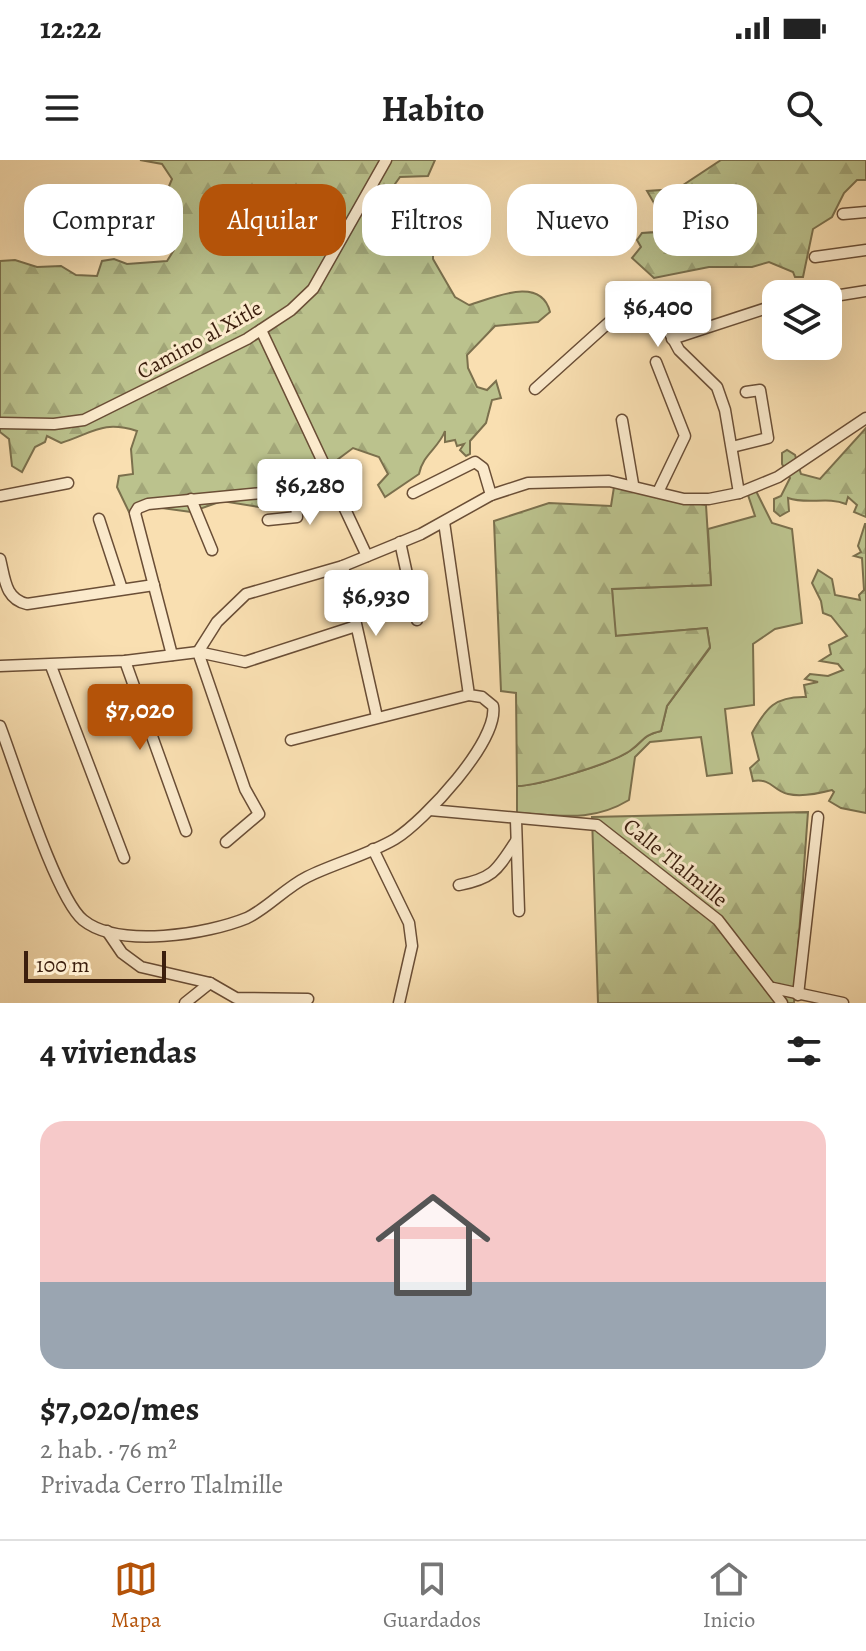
<!DOCTYPE html>
<html lang="es">
<head>
<meta charset="utf-8">
<style>
  body { margin:0; font-family:Alegreya,serif; background:#f2f2f2; color:#222; height:100vh; display:flex; flex-direction:column; font-size:30px; white-space:nowrap }
  * { box-sizing:border-box; margin:0 }
  p { font-size:26px; color:#767676 }
  .icon { flex:none; width:44px; height:44px; fill:none; stroke:currentColor; stroke-width:2; stroke-linecap:round; stroke-linejoin:round }
  .map { position:relative; height:843px; overflow:hidden }
  .side { display:flex; flex-direction:column; background:#fff; flex:1 }
  .side>* { flex:none }
  .top-card { position:absolute; left:24px; top:24px; width:818px; height:72px; display:flex; gap:16px }
  .controls { position:absolute; left:762px; top:120px; display:grid; gap:16px }
  .controls a { display:grid; place-items:center; width:80px; height:80px; border-radius:16px; background:#fff; box-shadow:0 8px 32px #0002; font-size:40px }
  .scale { position:absolute; left:24px; bottom:20px; width:142px; box-sizing:border-box; padding-left:8px; border:4px solid #3b1e0d; border-top:0; font-size:22px; line-height:28px; white-space:nowrap; color:#3b1e0d; -webkit-text-stroke:6px #fbeacc; paint-order:stroke }
  .price { position:absolute; translate:-50% -68px; padding:0 18px; border-radius:8px; background:#fff; color:#222; font-size:26px; line-height:52px; filter:drop-shadow(0 2px 4px #0008) }
  .price::after { content:''; position:absolute; left:50%; top:48px; width:24px; height:18px; margin-left:-12px; background:inherit; clip-path:polygon(0 0,100% 0,50% 100%) }
  .price.selected { background:#b45309; color:#fff }
  ul { padding:0; list-style:none }
  li { display:grid; align-content:center; gap:16px; height:424px; padding:0 40px }
  li+li { border-top:2px solid #e0e0e0 }
  li span { display:grid; place-items:center; height:248px; border-radius:24px; color:#555 }
  li>.icon { margin-inline-start:auto }
  span .icon { width:144px; height:144px; fill:#fffc; stroke-width:1 }
  li b { font-size:34px }
  h2 { display:flex; justify-content:space-between; align-items:center; height:96px; padding:0 40px; font-size:34px }
  .pill { padding:0 28px; border-radius:24px; background:#fff; box-shadow:0 8px 32px #0002; font-size:28px; line-height:72px }
  .pill.selected { background:#b45309; color:#fff }
  .status { display:flex; justify-content:space-between; align-items:center; height:56px; padding:0 40px; background:#fff; direction:ltr }
  .status svg { height:22px; fill:currentColor }
  header { display:flex; justify-content:space-between; align-items:center; height:104px; padding:0 40px; background:#fff; font-size:36px; font-weight:600 }
  .dock { display:flex; justify-content:space-around; align-items:center; height:112px; border-top:2px solid #e0e0e0; background:#fff; font-size:22px; color:#767676 }
  .dock a { display:grid; justify-items:center; gap:4px }
  .dock .selected { color:#b45309 }
  .map>svg:first-child { display:block }
  .green { fill:#bbc28d; stroke:#7b704d; stroke-width:2 }
  .forest { fill:url(#forest-firs); stroke:#7b704d; stroke-width:2 }
  .lines { fill:none; stroke-linecap:round; stroke-linejoin:round }
  .minor-casing { stroke:#6a4e36; stroke-width:13 }
  .minor { stroke:#fbeacc; stroke-width:10 }
  .labels { text-anchor:middle; stroke-width:6; stroke-linejoin:round; paint-order:stroke }
  .street-label { font-size:22px; fill:#3b1e0d; stroke:#fbeacc }
</style>
</head>
<body>
<div class="status"><b>12:22</b><svg viewBox="0 0 49 12"><path d="M0 12V9h3v3zM5 12V6h3v6zM10 12V3h3v9zM15 12V0h3v12zM26 1h20v11H26zM47 4h2v5h-2z"/></svg></div>
<header><svg class="icon" aria-label="menu" viewBox="0 0 24 24"><path d="M4 6h16M4 12h16M4 18h16"/></svg>Habito<svg class="icon" aria-label="search" viewBox="0 0 24 24"><circle cx="10" cy="10" r="6"/><path d="M15 15l6 6"/></svg></header>
<div class="map">
<svg width="866" height="843" viewBox="0 0 866 843">
  <defs>
    <pattern id="forest-firs" width="22" height="20" patternUnits="userSpaceOnUse" patternTransform="scale(2)"><rect width="22" height="20" fill="#bbc28d"/><path d="M5 1l3.5 6h-7zM16 11l3.5 6h-7z" fill="#a2a678"/></pattern>
  </defs>
  <rect width="100%" height="100%" fill="#f9dfb1"/>
  <filter id="stains"><feTurbulence type="fractalNoise" baseFrequency=".0025" numOctaves="4"/><feColorMatrix values="0 0 0 0 .2 0 0 0 0 .09 0 0 0 0 .02 0 0 0 .5 -.17"/></filter>
  <radialGradient id="worn" r=".72"><stop offset=".6" stop-color="#630" stop-opacity="0"/><stop offset="1" stop-color="#630" stop-opacity=".3"/></radialGradient>
  <path class="green" d="M756 331 772 363 792 369 802 463 775 469 753 484 754 545 725 549 732 613 707 616 701 577 650 582 635 597 629 640C591 663 559 655 517 653V626C537 626 614 603 631 590 645 580 641 576 661 571L667 546 710 488 707 468 615 476 612 429 711 425 708 369 755 356 748 335Z"/>
  <g class="forest">
    <path d="M140 0H435L428 16 400 17 390 31 366 40 369 52 382 51 386 60 414 66 419 63 433 69V99L455 137 469 145C493 138 541 115 550 152L538 162 495 166 467 195 468 208 477 227 487 230 496 221 501 238 492 240 486 263 470 281V294L466 296 460 290 464 284 457 286 455 280 445 282V271C438 289 423 294 419 314L385 337 378 325 388 314 379 297 353 288 337 300 338 309 352 320 346 327 259 347 222 341 191 352 147 346 129 352 117 327 119 316 133 314 131 289 137 271C102 260 93 273 61 283L47 276 45 282 35 287 22 312 12 306 9 279 0 272V101L15 100 37 107 61 106 76 115 97 116 102 101 114 99 127 104 167 101 174 90 165 71 155 63V53L147 50 136 60 130 58 137 51 130 52 117 67 106 53 132 35 167 31 172 19 162 4Z"/>
    <path d="M721 0H866V20H857L844 33 832 57 813 69 803 117H795L793 112 769 102 752 107H709L654 118 632 98 641 87 637 80 642 73 654 72 661 55 647 31 677 29Z"/>
    <path d="M866 268V357L854 352 857 345 848 337 846 344C827 336 808 345 788 338L789 351 780 356 774 351V339L781 336 790 318 782 304V293L787 290 795 295 801 314 820 319Z"/>
    <path d="M614 327 706 345 711 425 612 429 616 476 707 468 710 487 667 546 661 571C641 576 645 580 631 590 614 603 537 626 517 626L516 533 501 531 494 361 549 343 611 346Z"/>
    <path d="M865 364H866V653L841 648 829 641 834 632 832 630C817 634 801 637 788 634 773 631 772 618 753 621L750 608 759 600 752 573C766 548 775 536 806 537L804 525 818 522 805 519 810 514 828 516 843 510 838 504 820 501 831 494 829 485 847 476 831 456 823 453 821 441 812 423 818 410 832 419 835 435 860 440 859 435 864 430 862 398 854 396 861 392 858 386Z"/>
    <path d="M808 652 794 843H598L592 657Z"/>
  </g>
  <g class="lines">
    <defs>
      <g id="minor">
        <path d="M843 54 866 52"/>
        <path d="M815 97 866 90"/>
        <path d="M828 137 866 131"/>
        <path d="M261 170 367 396"/>
        <path d="M672 179 776 145"/>
        <path d="M656 202 685 276 659 330"/>
        <path d="M535 229 646 129 679 190 717 227 725 250 739 333"/>
        <path d="M622 260 633 324"/>
        <path d="M0 263 54 264 84 260 247 179 291 150 313 129 386 0"/>
        <path d="M732 287 768 278 760 230 746 232"/>
        <path d="M413 333 475 302 483 308 491 335"/>
        <path d="M0 336 68 323"/>
        <path d="M191 339 212 390"/>
        <path d="M99 359 122 429"/>
        <path d="M268 360 297 357 295 328"/>
        <path d="M400 382 417 460"/>
        <path d="M0 399C5 419 5 439 27 444L154 425"/>
        <path d="M343 406 377 557"/>
        <path d="M172 495 135 353 138 348 148 344 333 326"/>
        <path d="M125 501 186 671"/>
        <path d="M0 506 125 501 198 492 245 502 356 466"/>
        <path d="M51 506 124 698"/>
        <path d="M0 566C15 605 56 738 83 760 119 789 208 774 247 758 268 748 285 728 307 717 335 703 368 695 395 679 424 661 499 581 493 546L482 537 469 535 444 362"/>
        <path d="M291 580 469 535"/>
        <path d="M430 650 597 665 718 760 782 843"/>
        <path d="M516 660 519 751"/>
        <path d="M226 682 259 654 245 629 198 492 217 462 246 434 343 406 421 374 491 335 528 323 609 321 684 339H709L739 333 778 317 866 258"/>
        <path d="M373 689 409 763 412 786 399 843"/>
        <path d="M459 725C494 718 497 710 516 681"/>
        <path d="M107 771 122 793 141 807 210 823 236 838 308 839"/>
        <path d="M773 828 843 843"/>
        <path d="M798 835 818 657"/>
        <path d="M185 843 210 823"/>
      </g>
    </defs>
    <use href="#minor" class="minor-casing"/>
    <use href="#minor" class="minor"/>
  </g>
  <g class="labels">
    <g class="street-label">
      <text transform="translate(199 179) rotate(-29)" y="8">Camino al Xitle</text>
      <text transform="translate(676 702) rotate(39)" y="8">Calle Tlalmille</text>
    </g>
  </g>
  <rect width="100%" height="100%" filter="url(#stains)"/>
  <rect width="100%" height="100%" fill="url(#worn)"/>
</svg>
<div class="controls">
<a><svg class="icon" aria-label="layers" viewBox="0 0 24 24"><path d="M12 4l9 5-9 5-9-5zM3 14l9 5 9-5"/></svg></a>
</div>
<div class="scale">100 m</div>
<b class="price" style="left:658px;top:189px">$6,400</b>
<b class="price" style="left:310px;top:367px">$6,280</b>
<b class="price" style="left:376px;top:478px">$6,930</b>
<b class="price selected" style="left:140px;top:592px">$7,020</b>
<div class="top-card">
<a class="pill">Comprar</a>
<a class="pill selected">Alquilar</a>
<a class="pill">Filtros</a>
<a class="pill">Nuevo</a>
<a class="pill">Piso</a>
</div>
</div>
<section class="side">
<h2>4 viviendas<svg class="icon" aria-label="filters" viewBox="0 0 24 24"><path d="M4 7h16M4 17h16"/><circle cx="9" cy="7" r="2"/><circle cx="15" cy="17" r="2"/></svg></h2>
<ul>
<li><span style="background:linear-gradient(#f6c9c9 65%,#9aa5b1 0)"><svg class="icon" aria-label="home" viewBox="0 0 24 24"><path d="M3 11l9-7 9 7M6 9v11h12V9"/></svg></span><div><b>$7,020/mes</b><p>2 hab. · 76 m²</p><p>Privada Cerro Tlalmille</p></div></li>
</ul>
</section>
<nav class="dock">
<a class="selected"><svg class="icon" aria-label="map" viewBox="0 0 24 24"><path d="M3 6l6-2 6 2 6-2v14l-6 2-6-2-6 2zM9 4v14M15 6v14"/></svg>Mapa</a>
<a><svg class="icon" aria-label="saved" viewBox="0 0 24 24"><path d="M7 4h10v16l-5-4-5 4z"/></svg>Guardados</a>
<a><svg class="icon" aria-label="home" viewBox="0 0 24 24"><path d="M3 11l9-7 9 7M6 9v11h12V9"/></svg>Inicio</a>
</nav>
</body>
</html>
